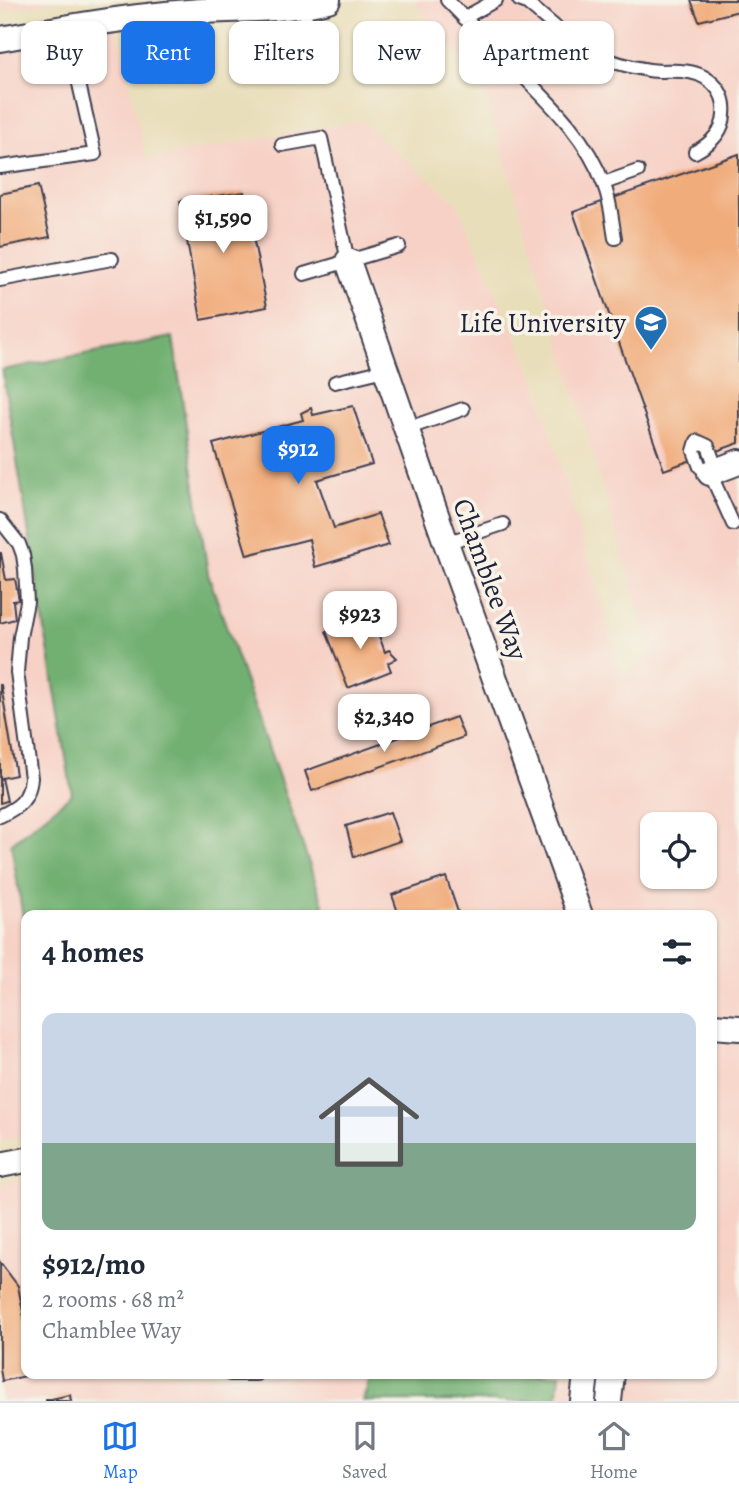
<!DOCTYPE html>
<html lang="en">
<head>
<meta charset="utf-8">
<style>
  body { margin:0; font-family:Alegreya,serif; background:#f2f2f3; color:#1f2937; height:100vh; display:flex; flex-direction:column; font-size:26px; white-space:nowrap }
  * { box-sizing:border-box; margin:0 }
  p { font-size:23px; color:#747a83 }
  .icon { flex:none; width:38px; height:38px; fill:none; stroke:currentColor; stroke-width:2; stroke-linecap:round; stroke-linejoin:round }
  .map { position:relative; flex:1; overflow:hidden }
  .drawer { position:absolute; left:21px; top:910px; width:696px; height:469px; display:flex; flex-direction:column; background:#fff; border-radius:14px; box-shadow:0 2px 5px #0004 }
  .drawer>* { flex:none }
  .guide { position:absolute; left:21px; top:21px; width:698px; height:63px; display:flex; gap:14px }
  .controls { position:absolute; left:640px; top:812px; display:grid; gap:14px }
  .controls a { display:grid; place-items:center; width:77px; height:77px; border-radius:14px; background:#fff; box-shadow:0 2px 5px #0004; font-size:35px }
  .price { position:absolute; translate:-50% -60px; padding:0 16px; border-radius:14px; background:#fff; color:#222; font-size:23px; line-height:46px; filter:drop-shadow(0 2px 4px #0008) }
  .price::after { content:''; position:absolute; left:50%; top:42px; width:21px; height:16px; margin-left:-10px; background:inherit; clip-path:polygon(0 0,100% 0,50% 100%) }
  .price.current { background:#1a73e8; color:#fff }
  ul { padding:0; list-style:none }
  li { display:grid; align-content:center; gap:14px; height:371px; padding:0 21px }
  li+li { border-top:2px solid #e0e1e3 }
  li span { display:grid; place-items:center; height:217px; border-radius:14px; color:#555 }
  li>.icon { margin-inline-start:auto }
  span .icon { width:126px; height:126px; fill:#fffc; stroke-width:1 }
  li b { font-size:30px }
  h2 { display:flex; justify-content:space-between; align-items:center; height:84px; padding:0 21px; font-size:30px }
  .chip { padding:0 24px; border-radius:14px; background:#fff; box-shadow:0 2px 5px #0004; font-size:24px; line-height:63px }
  .chip.current { background:#1a73e8; color:#fff }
  .menu { display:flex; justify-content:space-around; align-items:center; height:98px; border-top:2px solid #e0e1e3; background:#fff; font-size:19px; color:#747a83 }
  .menu a { display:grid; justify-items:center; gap:4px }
  .menu .current { color:#1a73e8 }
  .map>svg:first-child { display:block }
  .built { fill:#f7d1c6; fill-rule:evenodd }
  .forest { fill:#72b072; stroke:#4a6956; stroke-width:2 }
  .building { fill:#f1ac7c }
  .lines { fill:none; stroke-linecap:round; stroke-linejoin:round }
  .service-casing { stroke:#403e4e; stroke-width:16 }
  .minor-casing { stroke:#403e4e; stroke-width:28 }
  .service { stroke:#fff; stroke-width:12 }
  .minor { stroke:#fff; stroke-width:24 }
  .labels { text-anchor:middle; stroke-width:7; stroke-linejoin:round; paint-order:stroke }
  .poi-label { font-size:28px; fill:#22223b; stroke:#f7f3e8; text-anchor:end }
  .street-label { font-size:28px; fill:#22223b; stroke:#f7f3e8 }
</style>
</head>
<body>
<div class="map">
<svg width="739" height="1401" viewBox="0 0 739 1401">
  <rect width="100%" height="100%" fill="#f7f3e8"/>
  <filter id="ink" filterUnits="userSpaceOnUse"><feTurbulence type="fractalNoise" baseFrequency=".0143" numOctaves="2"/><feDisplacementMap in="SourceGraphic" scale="14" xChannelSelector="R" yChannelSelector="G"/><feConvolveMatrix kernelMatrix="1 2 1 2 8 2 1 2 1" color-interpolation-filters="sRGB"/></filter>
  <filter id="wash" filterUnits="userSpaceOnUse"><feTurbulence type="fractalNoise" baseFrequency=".00686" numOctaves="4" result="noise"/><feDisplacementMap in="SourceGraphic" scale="28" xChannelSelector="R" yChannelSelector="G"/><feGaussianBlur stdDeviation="1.57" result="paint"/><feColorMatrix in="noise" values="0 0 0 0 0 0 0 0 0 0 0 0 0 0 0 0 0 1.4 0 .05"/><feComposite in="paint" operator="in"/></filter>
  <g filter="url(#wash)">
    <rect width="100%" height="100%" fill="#e9deba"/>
    <g class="built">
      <path d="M0 0H57L0 11Z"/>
      <path d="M412 0H739V1401H557L560 1374H712V915H327L208 574 172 338 2 370 72 795 11 844 26 936V1136L0 1141V50L116 26 146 159 360 121 456 202 538 388 623 678 653 655 481 80ZM653 824H705V877H653Z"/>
      <path d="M26 1179V1374H371L363 1401H0V1184Z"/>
    </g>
    <g class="forest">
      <path d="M173 337 208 574 327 915H26V936L11 844 72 794 2 370Z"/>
      <path d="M371 1374H560L557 1401H363Z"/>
    </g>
    <g id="blocks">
      <g class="building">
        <path d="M691 0H739V11L699 21Z"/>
        <path d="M739 154V443L664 470 573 212Z"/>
        <path d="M38 186 50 237 0 247V194Z"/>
        <path d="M244 192 267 307 201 320 180 201Z"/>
        <path d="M353 406 372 464 317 480 334 528 378 514 389 545 315 567 309 539 247 555 213 444 303 420 301 413 311 408 313 415Z"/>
        <path d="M0 553H1L6 580 15 579 19 600 13 601 15 619 0 623Z"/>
        <path d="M371 614 385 652 389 650 397 658 388 663 391 671 348 688 326 631Z"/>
        <path d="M0 685H1L16 775 2 778 7 801 0 803Z"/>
        <path d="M456 717 464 737 312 791 305 771Z"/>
        <path d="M390 812 400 841 354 857 346 826Z"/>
        <path d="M446 877 459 915H399L392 895Z"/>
        <path d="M0 1262 18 1286 26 1327V1376L2 1381 0 1369Z"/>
        <path d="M70 1395 71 1401H46V1400Z"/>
      </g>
    </g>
  </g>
  <g filter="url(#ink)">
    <use href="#blocks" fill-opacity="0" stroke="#403e4e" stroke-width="2"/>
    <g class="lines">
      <defs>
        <g id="service">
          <path d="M447 0C470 24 493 47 516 69 551 104 587 138 604 185 611 202 612 221 615 238"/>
          <path d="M519 0 527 3C549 21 571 43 597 55 613 63 631 67 649 70 660 72 670 70 681 71 706 72 727 89 724 115 723 133 710 144 695 152"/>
          <path d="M302 5 319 63"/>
          <path d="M464 18 496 0"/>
          <path d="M282 145 321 138 348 261"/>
          <path d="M0 167 95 154 66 27"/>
          <path d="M604 183 638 171"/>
          <path d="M304 274 399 246"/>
          <path d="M0 280 112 259"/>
          <path d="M335 382 385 370"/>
          <path d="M406 429 463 409"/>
          <path d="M710 473 714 462 708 446 697 441 694 451 700 467 710 473 733 524"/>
          <path d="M0 520 19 544 23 555 25 569 27 602 20 637 17 672 31 778C29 800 19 807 0 816"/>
          <path d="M446 543 503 524"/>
          <path d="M230 1374H256"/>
        </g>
        <g id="minor">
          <path d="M0 39C62 28 124 17 188 12 234 8 283 12 328 0"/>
          <path d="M348 261 446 543 580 915"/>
          <path d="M710 473 739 462"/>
          <path d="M712 1026 739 1028"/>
          <path d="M0 1165 26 1160"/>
          <path d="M583 1401 586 1374"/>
          <path d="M609 1401 612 1374"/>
        </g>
      </defs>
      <use href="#service" class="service-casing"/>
      <use href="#minor" class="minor-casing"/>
      <use href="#service" class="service"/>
      <use href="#minor" class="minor"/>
    </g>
  </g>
  <defs>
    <symbol id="university-pin" viewBox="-11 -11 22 30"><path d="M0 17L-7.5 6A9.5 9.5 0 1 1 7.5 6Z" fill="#1f6fb2" stroke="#f7f3e8"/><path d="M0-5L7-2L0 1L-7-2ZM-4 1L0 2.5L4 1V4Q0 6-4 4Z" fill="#fff"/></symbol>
  </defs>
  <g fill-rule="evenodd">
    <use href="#university-pin" x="632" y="303" width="38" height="52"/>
  </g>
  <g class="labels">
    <g class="poi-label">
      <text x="626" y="332">Life University</text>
    </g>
    <g class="street-label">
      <text transform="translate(491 579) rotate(70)" y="10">Chamblee Way</text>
    </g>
  </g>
</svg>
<div class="controls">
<a><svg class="icon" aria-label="locate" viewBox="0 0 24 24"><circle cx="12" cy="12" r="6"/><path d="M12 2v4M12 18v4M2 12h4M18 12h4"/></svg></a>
</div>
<b class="price" style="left:223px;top:255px">$1,590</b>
<b class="price current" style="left:298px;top:486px">$912</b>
<b class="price" style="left:360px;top:651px">$923</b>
<b class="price" style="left:384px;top:754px">$2,340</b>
<div class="guide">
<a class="chip">Buy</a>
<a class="chip current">Rent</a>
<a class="chip">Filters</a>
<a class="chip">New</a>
<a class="chip">Apartment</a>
</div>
<section class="drawer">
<h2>4 homes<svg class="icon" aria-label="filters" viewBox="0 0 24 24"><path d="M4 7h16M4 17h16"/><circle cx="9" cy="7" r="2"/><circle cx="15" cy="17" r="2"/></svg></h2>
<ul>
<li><span style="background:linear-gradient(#c9d6e8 60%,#7fa58c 0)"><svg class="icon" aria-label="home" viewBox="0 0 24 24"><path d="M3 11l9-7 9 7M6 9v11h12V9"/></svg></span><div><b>$912/mo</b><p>2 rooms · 68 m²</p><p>Chamblee Way</p></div></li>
</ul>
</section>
</div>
<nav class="menu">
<a class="current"><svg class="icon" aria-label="map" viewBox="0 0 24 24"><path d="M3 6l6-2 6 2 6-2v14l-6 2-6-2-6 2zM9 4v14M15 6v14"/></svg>Map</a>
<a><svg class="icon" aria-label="saved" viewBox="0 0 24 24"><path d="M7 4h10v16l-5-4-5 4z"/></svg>Saved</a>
<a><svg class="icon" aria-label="home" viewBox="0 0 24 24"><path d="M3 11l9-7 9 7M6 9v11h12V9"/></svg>Home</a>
</nav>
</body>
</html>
